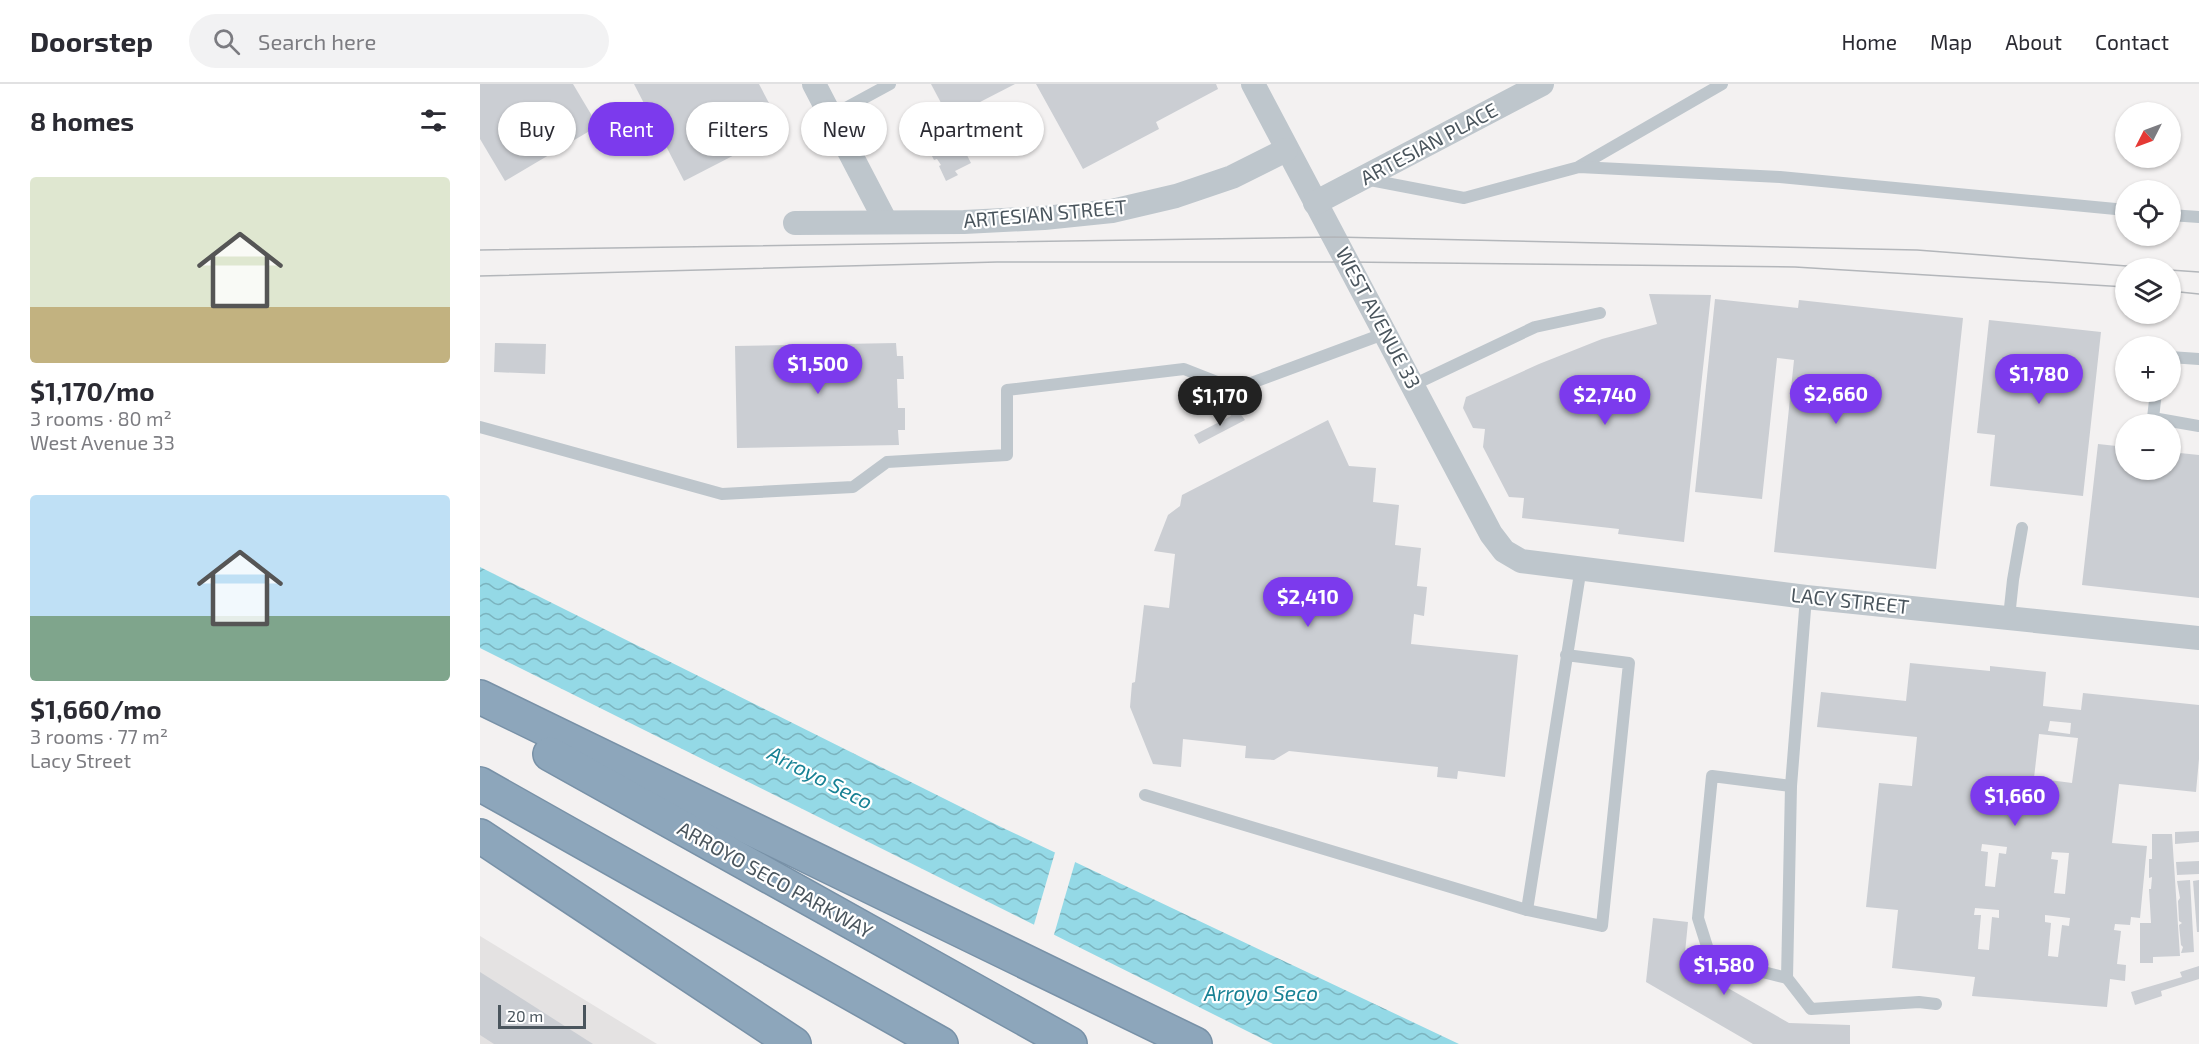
<!DOCTYPE html>
<html lang="en">
<head>
<meta charset="utf-8">
<style>
  body { margin:0; font-family:"Exo 2",sans-serif; background:#f2f2f3; color:#2b2b33; height:100vh; display:flex; flex-direction:column; font-size:22px; white-space:nowrap }
  * { box-sizing:border-box; margin:0 }
  p { font-size:20px; color:#7c7c81 }
  .icon { flex:none; width:33px; height:33px; fill:none; stroke:currentColor; stroke-width:2; stroke-linecap:round; stroke-linejoin:round }
  .map { position:relative; flex:1; overflow:hidden }
  .sheet { display:flex; flex-direction:column; background:#fff; width:480px }
  .sheet>* { flex:none }
  .hud { position:absolute; left:18px; top:18px; width:570px; height:54px; display:flex; gap:12px }
  .needle { width:39px; rotate:228deg }
  .tools { position:absolute; left:1635px; top:18px; display:grid; gap:12px }
  .tools a { display:grid; place-items:center; width:66px; height:66px; border-radius:50%; background:#fff; box-shadow:0 2px 4px #0004; font-size:30px }
  .scale { position:absolute; left:18px; bottom:15px; width:88px; box-sizing:border-box; padding-left:6px; border:3px solid #4a555d; border-top:0; font-size:16px; line-height:21px; white-space:nowrap; color:#4a555d; -webkit-text-stroke:4px #fff; paint-order:stroke }
  .price { position:absolute; translate:-50% -51px; padding:0 14px; border-radius:21px; background:#7c3aed; color:#fff; font-size:20px; line-height:39px; filter:drop-shadow(0 2px 3px #0008) }
  .price::after { content:''; position:absolute; left:50%; top:36px; width:18px; height:14px; margin-left:-9px; background:inherit; clip-path:polygon(0 0,100% 0,50% 100%) }
  .price.active { background:#222; color:#fff }
  ul { padding:0; list-style:none }
  li { display:grid; align-content:center; gap:12px; height:318px; padding:0 30px }
  li span { display:grid; place-items:center; height:186px; border-radius:6px; color:#555 }
  li>.icon { margin-inline-start:auto }
  span .icon { width:108px; height:108px; fill:#fffc; stroke-width:1 }
  li b { font-size:26px }
  h2 { display:flex; justify-content:space-between; align-items:center; height:72px; padding:0 30px; font-size:26px }
  .chip { padding:0 21px; border-radius:27px; background:#fff; box-shadow:0 2px 4px #0004; font-size:21px; line-height:54px }
  .chip.active { background:#7c3aed; color:#fff }
  header { display:flex; align-items:center; gap:36px; box-sizing:border-box; height:84px; padding:0 30px; background:#fff; border-bottom:2px solid #e1e1e2 }
  header strong { font-size:28px }
  nav { display:flex; gap:33px; margin-inline-start:auto; font-size:21px }
  .search { width:420px; height:54px; background:#f2f2f3; display:flex; align-items:center; gap:15px; box-sizing:border-box; padding:0 21px; border-radius:33px; color:#7c7c81; font-size:22px }
  main { display:flex; flex:1; min-height:0 }
  .map>svg:first-child { display:block }
  .education { fill:#e4e2e2 }
  .water { fill:url(#water-waves) }
  .pier { fill:#f3f1f1 }
  .building { fill:#cbced3; fill-rule:evenodd }
  .lines { fill:none; stroke-linecap:round; stroke-linejoin:round }
  .highway-casing { stroke:#7891a7; stroke-width:36 }
  .lane { stroke:#bec6cc; stroke-width:12 }
  .street { stroke:#bec6cc; stroke-width:24 }
  .highway { stroke:#8da6bb; stroke-width:33 }
  .tram { stroke:#b3b6ba; stroke-width:1.5 }
  .labels { text-anchor:middle; stroke-width:4.5; stroke-linejoin:round; paint-order:stroke }
  .street-label { font-size:20px; fill:#4a555d; stroke:#fff }
  .water-label { font-size:21px; font-style:italic; fill:#178194; stroke:#fff }
</style>
</head>
<body>
<header>
<strong>Doorstep</strong>
<div class="search"><svg class="icon" aria-label="search" viewBox="0 0 24 24"><circle cx="10" cy="10" r="6"/><path d="M15 15l6 6"/></svg>Search here</div>
<nav><a>Home</a><a>Map</a><a>About</a><a>Contact</a></nav>
</header>
<main>
<section class="sheet">
<h2>8 homes<svg class="icon" aria-label="filters" viewBox="0 0 24 24"><path d="M4 7h16M4 17h16"/><circle cx="9" cy="7" r="2"/><circle cx="15" cy="17" r="2"/></svg></h2>
<ul>
<li><span style="background:linear-gradient(#dfe7d0 70%,#c2b280 0)"><svg class="icon" aria-label="home" viewBox="0 0 24 24"><path d="M3 11l9-7 9 7M6 9v11h12V9"/></svg></span><div><b>$1,170/mo</b><p>3 rooms · 80 m²</p><p>West Avenue 33</p></div></li>
<li><span style="background:linear-gradient(#bfe0f5 65%,#7fa58c 0)"><svg class="icon" aria-label="home" viewBox="0 0 24 24"><path d="M3 11l9-7 9 7M6 9v11h12V9"/></svg></span><div><b>$1,660/mo</b><p>3 rooms · 77 m²</p><p>Lacy Street</p></div></li>
</ul>
</section>
<div class="map">
<svg width="1719" height="960" viewBox="0 0 1719 960">
  <defs>
    <pattern id="water-waves" width="16" height="10" patternUnits="userSpaceOnUse" patternTransform="scale(1.5)"><rect width="16" height="10" fill="#94d9e6"/><path d="M0 5q4-4 8 0t8 0" fill="none" stroke="#7bb3be"/></pattern>
  </defs>
  <rect width="100%" height="100%" fill="#f3f1f1"/>
  <path class="education" d="M0 852 177 960H0Z"/>
  <path class="water" d="M0 483 521 743 979 960H793L0 564Z"/>
  <path class="pier" d="M576 765 596 775 573 854 553 844Z"/>
  <g class="building">
    <path d="M0 0H93L118 42 25 97 0 55Z"/>
    <path d="M154 0H279L303 46 204 97Z"/>
    <path d="M451 0H535L469 34Z"/>
    <path d="M556 0H736L738 5 676 38 679 45 603 85Z"/>
    <path d="M469 36 491 79 475 87 478 91 466 97 459 82 461 81 457 75 454 76 448 64 451 62 443 49Z"/>
    <path d="M1169 210 1231 211 1204 458 1138 450 1139 445 1042 434 1044 414 1029 413 1003 363 1005 345 993 344 983 324 986 313 1059 280 1122 255 1177 240Z"/>
    <path d="M1235 215 1318 224 1319 216 1483 234 1456 485 1294 468 1314 276 1297 274 1282 415 1215 408Z"/>
    <path d="M1509 236 1621 248 1603 412 1510 402 1515 351 1497 349Z"/>
    <path d="M15 259 66 260 65 290 14 288Z"/>
    <path d="M416 259 417 272H423L424 295H417L418 324H425V346H418L419 361 257 364 255 262Z"/>
    <path d="M756 324 765 336 719 360 714 351 751 332 749 328Z"/>
    <path d="M848 336 869 382 896 384 893 418 919 421 915 461 941 464 937 502 947 503 944 532 934 530 931 560 1038 571 1025 693 978 687 977 695 957 693 958 683 809 667 794 676 765 674 766 662 703 655 701 683 673 680 650 623 652 599 655 598 664 521 689 524 695 470 674 467 688 431 700 422 702 411Z"/>
    <path d="M1618 360 1646 363V386H1690V368L1719 371V514L1602 501Z"/>
    <path d="M1430 579 1510 587V582L1566 588 1563 622 1601 626 1603 609 1719 621V675L1716 708 1639 700 1632 759 1667 762 1660 834 1651 833 1650 841 1635 840 1634 846 1641 847 1637 880 1646 881 1645 897 1630 895 1627 923 1492 912 1495 893 1412 884 1418 826 1386 823 1399 699 1432 702 1437 653 1337 643 1341 608 1426 617ZM1570 637 1591 639 1590 650 1568 647ZM1559 650 1598 654 1592 699 1554 694ZM1502 760 1527 763 1526 770 1519 769 1515 803 1505 802 1508 768 1501 767ZM1572 768 1589 769 1585 810 1574 809 1578 776 1571 775ZM1495 824 1519 826V834L1512 833 1509 866 1498 865 1501 831H1494ZM1565 831 1590 834 1589 842 1582 841 1578 873 1568 872 1571 839 1565 838Z"/>
    <path d="M1719 747V758L1695 760V748Z"/>
    <path d="M1672 750H1692L1700 872 1673 873V879H1660V839H1671L1669 805H1671L1672 793 1669 794V775H1672Z"/>
    <path d="M1719 777V790L1697 791 1696 778Z"/>
    <path d="M1710 796 1714 868 1701 869 1703 863 1701 861 1699 841 1702 839 1699 837 1698 817 1700 814 1697 797Z"/>
    <path d="M1719 796V848H1717L1713 797Z"/>
    <path d="M1173 834 1208 838 1204 879 1309 939 1370 941V960H1273L1166 898Z"/>
    <path d="M1719 882V895L1681 907 1682 912 1655 921 1651 908 1702 893 1700 888Z"/>
    <path d="M0 888 113 960H14L0 951Z"/>
  </g>
  <g class="lines">
    <defs>
      <g id="highway">
        <path d="M0 613 715 960"/>
        <path d="M70 670 590 960"/>
        <path d="M0 700 461 960"/>
        <path d="M0 752 314 960"/>
      </g>
    </defs>
    <use href="#highway" class="highway-casing"/>
    <g class="lane">
      <path d="M351 32 410 0"/>
      <path d="M1100 82 1242 0"/>
      <path d="M885 95 984 114 1099 83 1300 93 1646 126"/>
      <path d="M1690 131 1719 133"/>
      <path d="M1690 273 1719 275"/>
      <path d="M933 301 1055 243 1120 229"/>
      <path d="M1676 308 1673 334 1719 342"/>
      <path d="M0 343 242 410 373 403 407 378 527 371V306L704 285 755 305 906 249"/>
      <path d="M1326 513 1311 702 1307 894 1331 925 1439 918 1456 920"/>
      <path d="M1529 533 1533 496 1542 444"/>
      <path d="M1086 571 1149 579 1122 842 1047 826 1101 483"/>
      <path d="M665 711 1047 826"/>
      <path d="M1307 894 1231 875 1218 834 1232 692 1311 702"/>
    </g>
    <g class="street">
      <path d="M334 0 406 138"/>
      <path d="M773 0 1011 450 1024 467 1041 477 1326 513 1719 554"/>
      <path d="M835 119 1062 0"/>
      <path d="M315 139 484 138 564 134 632 127 696 112 752 93 806 66"/>
    </g>
    <use href="#highway" class="highway"/>
    <g class="tram">
      <path d="M0 166 854 153 1437 166 1673 184"/>
      <path d="M1690 186 1719 188"/>
      <path d="M0 192 517 178H867L1315 183 1646 203"/>
      <path d="M1690 207 1719 210"/>
    </g>
  </g>
  <g class="labels">
    <g class="street-label">
      <text transform="translate(949 60) rotate(-28)" y="7">ARTESIAN PLACE</text>
      <text transform="translate(565 130) rotate(-5)" y="7">ARTESIAN STREET</text>
      <text transform="translate(898 234) rotate(62)" y="7">WEST AVENUE 33</text>
      <text transform="translate(1370 517) rotate(6)" y="7">LACY STREET</text>
      <text transform="translate(295 796) rotate(29)" y="7">ARROYO SECO PARKWAY</text>
    </g>
    <g class="water-label">
      <text transform="translate(340 694) rotate(27)" y="7">Arroyo Seco</text>
      <text x="781" y="917">Arroyo Seco</text>
    </g>
  </g>
</svg>
<div class="tools">
<a><svg class="needle" viewBox="-14 -14 28 28"><path d="M0-13l5 13h-10z" fill="#e53935"/><path d="M0 13l5-13h-10z" fill="#7c7c81"/></svg></a>
<a><svg class="icon" aria-label="locate" viewBox="0 0 24 24"><circle cx="12" cy="12" r="6"/><path d="M12 2v4M12 18v4M2 12h4M18 12h4"/></svg></a>
<a><svg class="icon" aria-label="layers" viewBox="0 0 24 24"><path d="M12 4l9 5-9 5-9-5zM3 14l9 5 9-5"/></svg></a>
<a>+</a>
<a>−</a>
</div>
<div class="scale">20 m</div>
<b class="price" style="left:338px;top:311px">$1,500</b>
<b class="price" style="left:1559px;top:321px">$1,780</b>
<b class="price" style="left:1356px;top:341px">$2,660</b>
<b class="price" style="left:1125px;top:342px">$2,740</b>
<b class="price active" style="left:740px;top:343px">$1,170</b>
<b class="price" style="left:828px;top:544px">$2,410</b>
<b class="price" style="left:1535px;top:743px">$1,660</b>
<b class="price" style="left:1244px;top:912px">$1,580</b>
<div class="hud">
<a class="chip">Buy</a>
<a class="chip active">Rent</a>
<a class="chip">Filters</a>
<a class="chip">New</a>
<a class="chip">Apartment</a>
</div>
</div>
</main>
</body>
</html>
